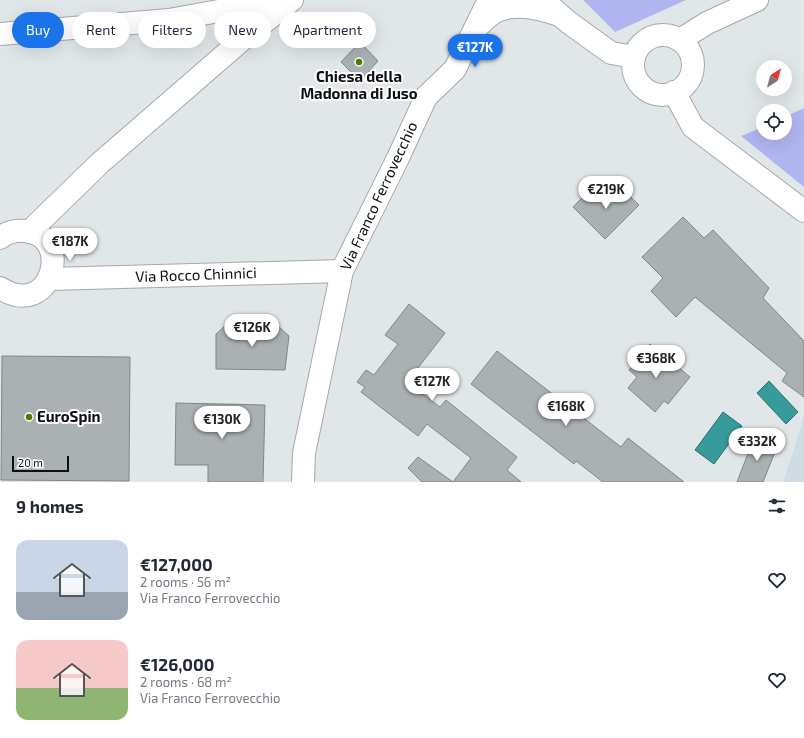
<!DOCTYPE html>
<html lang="en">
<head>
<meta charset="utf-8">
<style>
  body { margin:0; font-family:"Exo 2",sans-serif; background:#f6f6f7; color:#1f2937; height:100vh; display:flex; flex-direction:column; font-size:15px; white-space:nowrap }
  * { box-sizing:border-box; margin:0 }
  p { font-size:13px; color:#747a83 }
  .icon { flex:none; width:22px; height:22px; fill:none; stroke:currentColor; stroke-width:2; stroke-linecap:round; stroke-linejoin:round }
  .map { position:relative; height:482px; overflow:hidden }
  .side { display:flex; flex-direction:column; background:#fff; flex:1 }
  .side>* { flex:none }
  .top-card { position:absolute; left:12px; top:12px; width:400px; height:36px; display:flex; gap:8px }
  .needle { width:26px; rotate:36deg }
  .tools { position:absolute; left:756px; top:60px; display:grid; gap:8px }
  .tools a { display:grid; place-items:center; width:36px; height:36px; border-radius:50%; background:#fff; box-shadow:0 4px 16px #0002; font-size:20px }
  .scale { position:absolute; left:12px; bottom:10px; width:57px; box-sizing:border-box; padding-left:4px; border:2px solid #0c0e0f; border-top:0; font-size:11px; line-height:14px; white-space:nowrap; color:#0c0e0f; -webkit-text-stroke:3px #fff; paint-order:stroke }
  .price { position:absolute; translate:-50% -34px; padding:0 9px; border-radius:14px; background:#fff; color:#222; font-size:13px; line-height:26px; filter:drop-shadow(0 1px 2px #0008) }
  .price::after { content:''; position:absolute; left:50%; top:24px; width:12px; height:9px; margin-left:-6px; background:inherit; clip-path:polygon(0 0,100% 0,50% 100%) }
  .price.active { background:#1a73e8; color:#fff }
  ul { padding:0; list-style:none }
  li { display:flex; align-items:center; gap:12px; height:100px; padding:0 16px }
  li span { display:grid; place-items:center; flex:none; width:112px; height:80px; border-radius:12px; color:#555 }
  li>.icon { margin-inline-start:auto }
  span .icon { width:48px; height:48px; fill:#fffc; stroke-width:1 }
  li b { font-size:17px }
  h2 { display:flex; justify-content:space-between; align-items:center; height:48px; padding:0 16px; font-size:17px }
  .tag { padding:0 14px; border-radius:18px; background:#fff; box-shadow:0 4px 16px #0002; font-size:14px; line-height:36px }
  .tag.active { background:#1a73e8; color:#fff }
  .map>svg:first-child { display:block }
  .built { fill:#cfdce4 }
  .green { fill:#b0b5f0 }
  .water { fill:#379b9b; stroke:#2a7171 }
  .building { fill:#abb1b3; stroke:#818688 }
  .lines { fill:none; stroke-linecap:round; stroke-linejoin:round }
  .minor-casing { stroke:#a4a9ac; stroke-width:24 }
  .minor { stroke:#fff; stroke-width:22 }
  .poi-dot { fill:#4e7c01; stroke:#fff; stroke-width:1.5 }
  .labels { text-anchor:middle; stroke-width:4; stroke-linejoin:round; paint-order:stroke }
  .poi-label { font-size:15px; font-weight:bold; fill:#0c0e0f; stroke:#fff }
  .street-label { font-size:15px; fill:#0c0e0f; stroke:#fff }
</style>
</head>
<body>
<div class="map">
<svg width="804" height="482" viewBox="0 0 804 482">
  <rect width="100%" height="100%" fill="#e1e6e9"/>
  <path class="built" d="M804 416V482H783L793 452Z"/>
  <g class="green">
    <path d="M583 0H686L615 32Z"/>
    <path d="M804 108V187L741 136 763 127V133H785V117Z"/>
  </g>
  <g class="water">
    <path d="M769 381 798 412 786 424 757 393Z"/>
    <path d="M723 412 742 426 714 464 695 450Z"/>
  </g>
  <g class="building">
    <path d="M360 42 378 61 360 81 341 62Z"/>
    <path d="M617 184 639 205 605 239 573 207 591 189 601 200Z"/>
    <path d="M683 217 704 238 713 230 769 288 763 298 804 341V397L782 381 787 373 695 297 676 317 651 291 663 278 642 257Z"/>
    <path d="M409 304 445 333 407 382 440 407 446 400 517 457 507 470 521 482H453L471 458 427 424 418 436 361 392 365 387 357 382 366 370 374 375 398 344 385 335Z"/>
    <path d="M226 325H277L289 336 285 370 216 369V334Z"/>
    <path d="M650 344 690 377 668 404 664 401 655 412 628 388 637 377 629 370Z"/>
    <path d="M497 351 621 447 628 438 684 482H603L576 461 574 464 471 384Z"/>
    <path d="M2 356 130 357 129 481 1 480Z"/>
    <path d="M176 403 265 405 263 482H208V465H175Z"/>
    <path d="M754 438 777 447 763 482H737Z"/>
    <path d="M418 457 453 482H422L408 468Z"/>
  </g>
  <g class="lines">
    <defs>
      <g id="minor">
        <path d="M543 0 568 22 611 53 634 57"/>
        <path d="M477 27C483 22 490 14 497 11 517 2 540 8 559 15"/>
        <path d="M0 34 169 20 280 0"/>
        <circle cx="663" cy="65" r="30"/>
        <path d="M680 40 707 23 757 0"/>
        <path d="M674 92 693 127 804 211"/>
        <path d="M29 232 100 163 243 39 292 0"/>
        <path d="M0 238C7 232 17 230 26 231 74 236 52 321 0 288"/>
        <path d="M50 279 342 271"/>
        <path d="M303 482 304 453 342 271 398 158 426 97 455 69 489 0"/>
      </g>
    </defs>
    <use href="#minor" class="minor-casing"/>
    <use href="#minor" class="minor"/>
  </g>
  <g class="poi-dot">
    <circle cx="359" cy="62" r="4"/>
    <circle cx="29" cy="417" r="4"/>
  </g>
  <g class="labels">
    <g class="poi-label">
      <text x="359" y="82">Chiesa della<tspan x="359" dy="17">Madonna di Juso</tspan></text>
      <text x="37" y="422" text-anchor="start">EuroSpin</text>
    </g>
    <g class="street-label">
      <text transform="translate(379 196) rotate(-65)" y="5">Via Franco Ferrovecchio</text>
      <text transform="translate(196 275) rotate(-2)" y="5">Via Rocco Chinnici</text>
    </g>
  </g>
</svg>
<div class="tools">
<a><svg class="needle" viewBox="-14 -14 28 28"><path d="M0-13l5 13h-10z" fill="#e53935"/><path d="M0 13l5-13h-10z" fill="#747a83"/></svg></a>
<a><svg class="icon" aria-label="locate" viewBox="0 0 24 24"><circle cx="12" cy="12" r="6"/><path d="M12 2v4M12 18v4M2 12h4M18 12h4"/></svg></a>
</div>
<div class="scale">20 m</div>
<b class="price active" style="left:475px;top:68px">€127K</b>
<b class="price" style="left:606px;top:210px">€219K</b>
<b class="price" style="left:70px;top:262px">€187K</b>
<b class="price" style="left:252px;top:348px">€126K</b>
<b class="price" style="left:656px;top:379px">€368K</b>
<b class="price" style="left:432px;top:402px">€127K</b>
<b class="price" style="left:566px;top:427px">€168K</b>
<b class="price" style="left:222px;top:440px">€130K</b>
<b class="price" style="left:757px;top:462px">€332K</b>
<div class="top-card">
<a class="tag active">Buy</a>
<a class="tag">Rent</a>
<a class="tag">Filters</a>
<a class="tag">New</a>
<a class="tag">Apartment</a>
</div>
</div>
<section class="side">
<h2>9 homes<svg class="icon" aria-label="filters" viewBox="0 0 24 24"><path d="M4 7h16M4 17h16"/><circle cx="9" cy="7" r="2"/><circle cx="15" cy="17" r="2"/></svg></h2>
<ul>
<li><span style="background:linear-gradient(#c9d6e8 65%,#9aa5b1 0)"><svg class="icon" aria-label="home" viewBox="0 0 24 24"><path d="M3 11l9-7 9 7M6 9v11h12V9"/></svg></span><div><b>€127,000</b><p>2 rooms · 56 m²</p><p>Via Franco Ferrovecchio</p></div><svg class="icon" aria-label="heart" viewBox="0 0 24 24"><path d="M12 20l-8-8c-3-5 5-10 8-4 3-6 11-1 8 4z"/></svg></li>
<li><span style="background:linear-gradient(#f6c9c9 60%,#8fb573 0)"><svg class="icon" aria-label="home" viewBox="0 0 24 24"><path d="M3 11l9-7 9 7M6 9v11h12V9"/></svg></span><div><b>€126,000</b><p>2 rooms · 68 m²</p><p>Via Franco Ferrovecchio</p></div><svg class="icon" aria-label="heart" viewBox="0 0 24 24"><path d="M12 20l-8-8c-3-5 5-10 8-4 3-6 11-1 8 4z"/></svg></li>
</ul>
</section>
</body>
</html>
